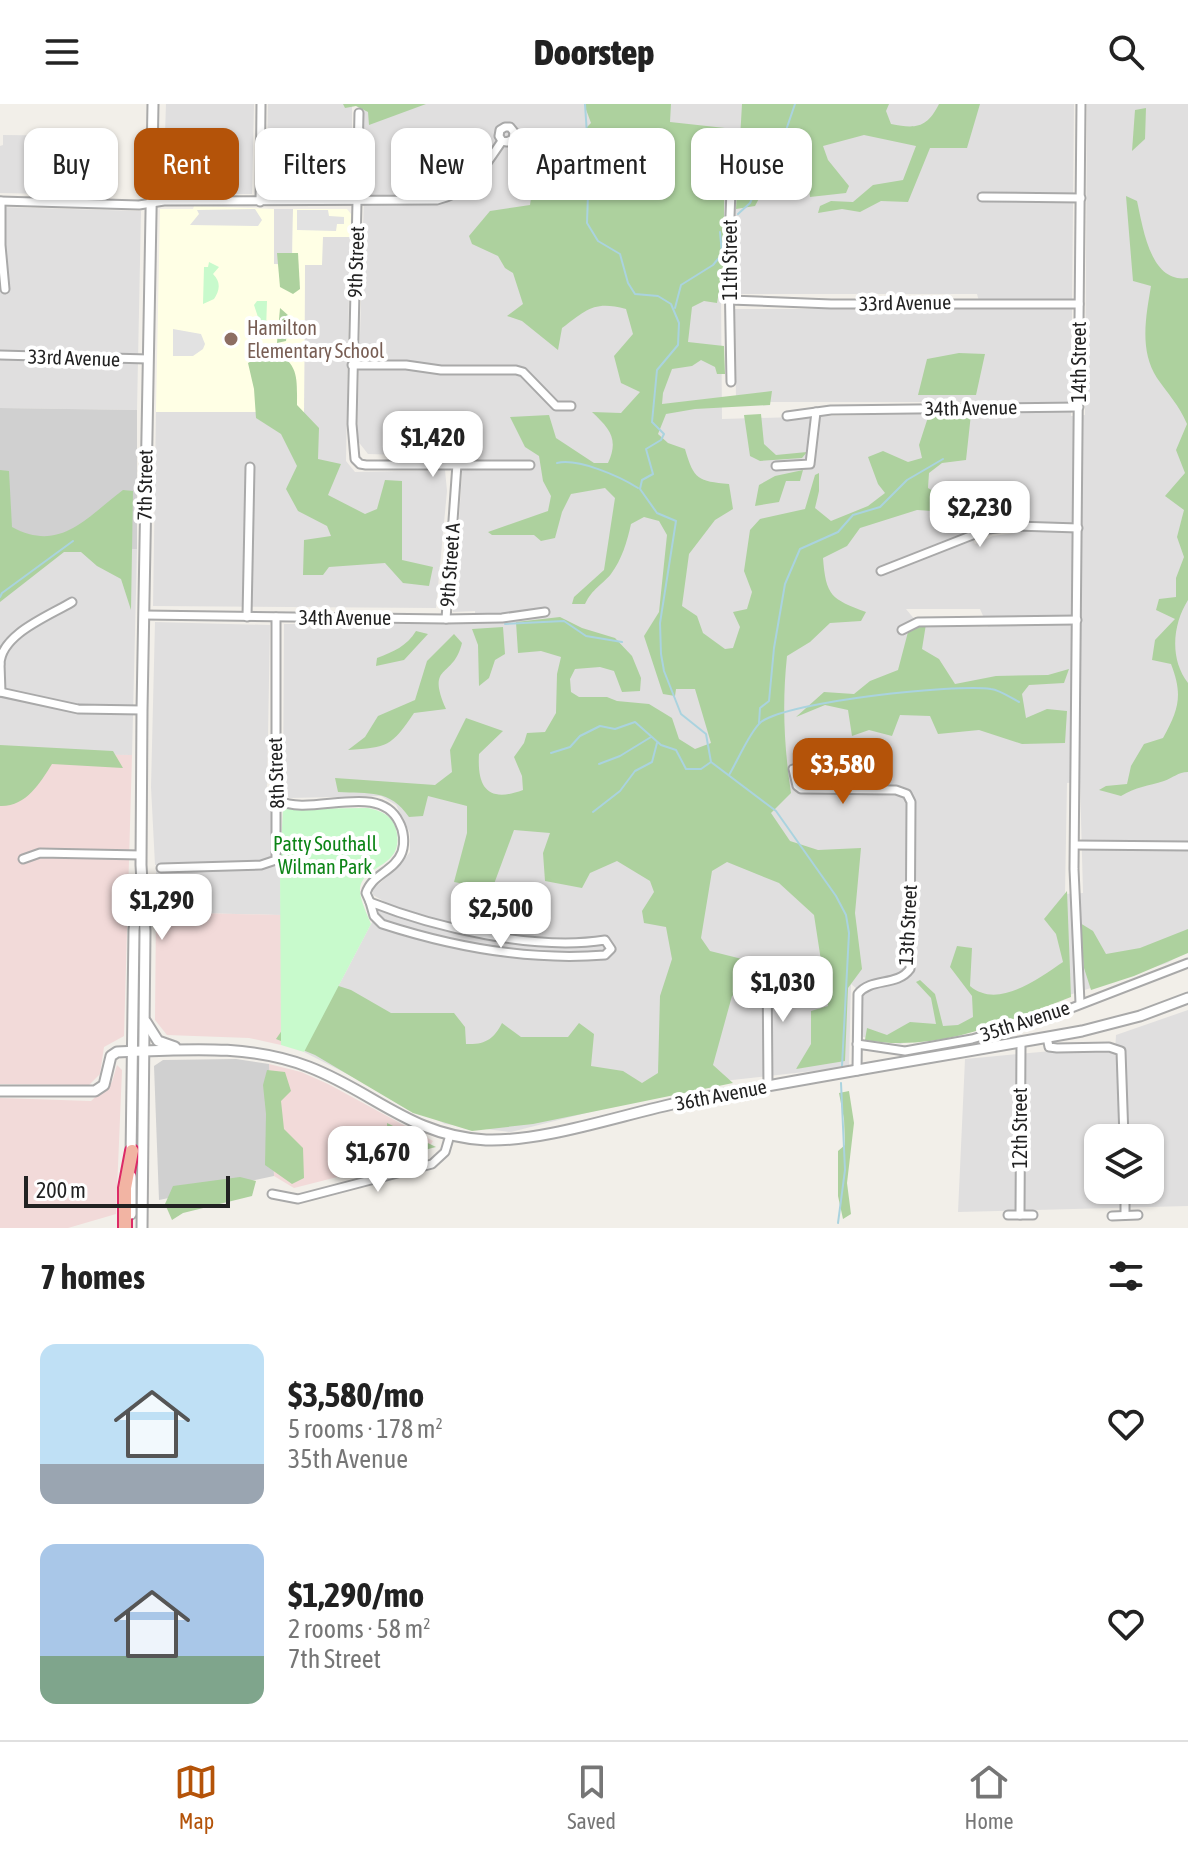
<!DOCTYPE html>
<html lang="en">
<head>
<meta charset="utf-8">
<style>
  body { margin:0; font-family:"Asap Condensed",sans-serif; background:#f2f2f2; color:#222; height:100vh; display:flex; flex-direction:column; font-size:30px; white-space:nowrap }
  * { box-sizing:border-box; margin:0 }
  p { font-size:26px; color:#767676 }
  .icon { flex:none; width:44px; height:44px; fill:none; stroke:currentColor; stroke-width:2; stroke-linecap:round; stroke-linejoin:round }
  .map { position:relative; height:1124px; overflow:hidden }
  .side { display:flex; flex-direction:column; background:#fff; flex:1 }
  .side>* { flex:none }
  .banner { position:absolute; left:24px; top:24px; width:1140px; height:72px; display:flex; gap:16px }
  .tools { position:absolute; left:1084px; top:1020px; display:grid; gap:16px }
  .tools a { display:grid; place-items:center; width:80px; height:80px; border-radius:16px; background:#fff; box-shadow:0 2px 6px #0004; font-size:40px }
  .scale { position:absolute; left:24px; bottom:20px; width:206px; box-sizing:border-box; padding-left:8px; border:4px solid #222; border-top:0; font-size:22px; line-height:28px; white-space:nowrap; color:#222; -webkit-text-stroke:6px #fff; paint-order:stroke }
  .price { position:absolute; translate:-50% -68px; padding:0 18px; border-radius:16px; background:#fff; color:#222; font-size:26px; line-height:52px; filter:drop-shadow(0 2px 4px #0008) }
  .price::after { content:''; position:absolute; left:50%; top:48px; width:24px; height:18px; margin-left:-12px; background:inherit; clip-path:polygon(0 0,100% 0,50% 100%) }
  .price.selected { background:#b45309; color:#fff }
  ul { padding:0; list-style:none }
  li { display:flex; align-items:center; gap:24px; height:200px; padding:0 40px }
  li span { display:grid; place-items:center; flex:none; width:224px; height:160px; border-radius:16px; color:#555 }
  li>.icon { margin-inline-start:auto }
  span .icon { width:96px; height:96px; fill:#fffc; stroke-width:1 }
  li b { font-size:34px }
  h2 { display:flex; justify-content:space-between; align-items:center; height:96px; padding:0 40px; font-size:34px }
  .chip { padding:0 28px; border-radius:16px; background:#fff; box-shadow:0 2px 6px #0004; font-size:28px; line-height:72px }
  .chip.selected { background:#b45309; color:#fff }
  header { display:flex; justify-content:space-between; align-items:center; height:104px; padding:0 40px; background:#fff; font-size:36px; font-weight:800 }
  .tab-bar { display:flex; justify-content:space-around; align-items:center; height:112px; border-top:2px solid #e0e0e0; background:#fff; font-size:22px; color:#767676 }
  .tab-bar a { display:grid; justify-items:center; gap:4px }
  .tab-bar .selected { color:#b45309 }
  .map>svg:first-child { display:block }
  .residential { fill:#e0dfdf; fill-rule:evenodd }
  .commercial { fill:#f2dad9 }
  .education { fill:#ffffe5 }
  .religious { fill:#d0d0d0 }
  .forest { fill:#add19e }
  .park { fill:#c8facc }
  .parking { fill:#e2e2e2 }
  .lines { fill:none; stroke-linecap:round; stroke-linejoin:round }
  .stream { stroke:#aad3df; stroke-width:2 }
  .minor-casing { stroke:#a9a9a9; stroke-width:11 }
  .tertiary-casing { stroke:#a9a9a9; stroke-width:13 }
  .trunk-casing { stroke:#dc2a67; stroke-width:16 }
  .minor { stroke:#fff; stroke-width:7 }
  .tertiary { stroke:#fff; stroke-width:9 }
  .trunk { stroke:#f2b4a3; stroke-width:12 }
  .education-dot { fill:#8d6e63; stroke:#fff; stroke-width:3 }
  .labels { text-anchor:middle; stroke-width:8; stroke-linejoin:round; paint-order:stroke }
  .street-label { font-size:20px; fill:#222; stroke:#fff }
  .education-label { font-size:20px; fill:#785e54; stroke:#fff; text-anchor:start }
  .park-label { font-size:20px; fill:#0c8416; stroke:#fff }
</style>
</head>
<body>
<header><svg class="icon" aria-label="menu" viewBox="0 0 24 24"><path d="M4 6h16M4 12h16M4 18h16"/></svg>Doorstep<svg class="icon" aria-label="search" viewBox="0 0 24 24"><circle cx="10" cy="10" r="6"/><path d="M15 15l6 6"/></svg></header>
<div class="map">
<svg width="1188" height="1124" viewBox="0 0 1188 1124">
  <rect width="100%" height="100%" fill="#f2efe9"/>
  <g class="residential">
    <path d="M166 0H254L252 90H163Z"/>
    <path d="M268 0H352V89L266 88Z"/>
    <path d="M364 0H1074L1071 312 1085 311 1087 0H1188V847L1167 859 1054 896 900 940 863 933V890L851 880 849 963 705 979 511 1028 445 1020 304 948 371 820 385 798 373 791 372 786 399 762 410 748V729L396 701 381 692 289 694 283 685 284 520H475V507L453 508 463 353 368 350 357 336 364 91ZM721 190H977L981 205H735L736 298H978L975 308 722 315ZM1011 411 1014 429 993 432 975 440 969 425 978 419ZM906 505H980L988 523 920 522ZM1080 678 1083 789 1065 790 1067 679Z"/>
    <path d="M3 31 97 32 96 91 0 89V42L3 41Z"/>
    <path d="M0 103 141 107 137 306 0 304Z"/>
    <path d="M274 105H293L292 161 274 160Z"/>
    <path d="M322 133H350L346 357 355 368 445 366 447 387 436 504 153 502 156 308H304L305 161Z"/>
    <path d="M0 444 137 445 132 651 0 650Z"/>
    <path d="M155 518 270 521 267 688 273 699V753L267 757 155 761 151 683Z"/>
    <path d="M280 760 281 811 156 808V766Z"/>
    <path d="M1188 906V1102L958 1108 965 955 1051 947 1115 948 1116 931ZM1098 1034H1150V1086H1098Z"/>
  </g>
  <g class="commercial">
    <path d="M0 650 132 651 124 932 104 943 100 970 89 981 0 980Z"/>
    <path d="M156 808 281 811V941L249 934 167 931 155 916Z"/>
    <path d="M269 960 301 968 328 980 433 1037 424 1051 294 1084 274 1072Z"/>
    <path d="M117 961 122 966 116 1110 68 1124H0V994L91 997 112 978Z"/>
  </g>
  <path class="education" d="M194 102 274 105V160L292 161 293 105H347L351 110 350 133H323L322 161H305L304 308H156L160 105H193Z"/>
  <g class="religious">
    <path d="M0 304 137 306V445L0 444Z"/>
    <path d="M236 955 269 960 274 1072 159 1096 154 962 163 956Z"/>
  </g>
  <g class="forest">
    <path d="M343 0H426L369 21 368 8 356 2 345 4Z"/>
    <path d="M584 0H671L670 18 725 24 724 111 729 132 717 199 704 197 692 203 688 238 724 242 725 270H717L715 263 701 256 692 262 672 265 663 289 662 300 772 287 770 301 695 305 666 310 658 330 668 339 685 345C694 376 698 377 729 380L733 405 715 416 689 450 682 502 697 512 703 529 725 545 733 544 740 523 733 508 747 505 752 488 744 467 750 426 760 415 805 405 815 371 819 369V387L815 404 831 417 868 402 885 389 878 380 868 353 883 347 908 358 922 354 919 341 930 307 971 310 966 356 942 359 929 369 928 384 944 394 932 407 917 406 860 424 847 442 823 454C826 492 831 495 866 508L861 517 830 519 810 538 787 552C782 599 784 642 791 689L771 709 790 737 818 746 861 744 855 809 862 865 848 884 845 957 796 965 811 940V907L828 902 814 811 779 779 727 758 712 767 701 834 710 847 746 856 754 873 732 892 713 961 733 979 533 1020 472 1027 413 1009 315 951 276 935 317 875 351 886 391 909H454L465 923 466 940C485 941 494 935 502 919L521 933H568L579 919 594 930 591 962 623 967 642 979 658 969 660 892 672 855 666 823 644 819 642 807 654 788 650 777 617 757 590 769 582 784 545 777 543 749 550 729 514 726 494 780 470 781 454 778 467 729V702L428 692 423 712 409 713C390 685 369 690 338 688L335 674 435 681 452 668 450 646 466 614 503 627 479 650C477 684 488 699 523 686L522 672 514 653 524 639 527 629 545 628 556 609 557 570 561 553 541 547 518 549 516 518 560 513 582 524 615 534 632 552 641 574 640 587 622 588 614 567 600 563 575 565 570 575 571 588 579 593H607L617 597 649 600 672 614 679 635 695 645 711 639 695 585H676L675 592 663 590 644 532 659 508 667 431 659 417 644 413 631 420C627 438 622 455 611 470 601 482 593 484 585 500H572L574 493 604 466 615 394 605 384 571 390 562 408 555 434 541 437 534 431H492L488 428 548 407 551 392 543 377 539 352 525 343 510 313 549 311 556 334 594 359H608C619 335 610 325 592 308L621 309 640 288 621 279 614 252 633 230 626 205C594 196 586 206 562 224L558 246 522 217 507 212 523 200 513 169 505 164 498 152 472 140 469 132 490 107 530 101 532 87 530 69 552 51 551 31H579L591 19Z"/>
    <path d="M742 0H889L886 7 891 20C916 25 927 24 939 0H980L967 44H930L908 98 881 97 860 108 842 105 818 109 820 102 831 97 853 98 873 81 903 76 916 42 864 31 823 42 828 56 849 82 846 89 810 93 807 66 785 57 772 70 755 102 736 105Z"/>
    <path d="M1146 4 1145 35 1132 47 1135 6Z"/>
    <path d="M1126 92 1137 97C1143 123 1150 180 1188 174V496C1173 520 1169 554 1188 579V668C1178 668 1173 674 1164 677 1148 682 1136 683 1121 692L1099 686 1106 682 1127 680 1131 662 1144 640 1163 634C1179 605 1183 591 1171 560L1152 556 1155 536 1175 515 1156 506 1159 495 1176 493V474L1184 453 1177 433 1184 406 1165 392 1185 369 1176 346 1187 320C1179 301 1168 290 1157 274 1139 246 1146 212 1151 182L1133 177Z"/>
    <path d="M277 149H298L300 185 293 190 280 183Z"/>
    <path d="M280 204 289 212 286 237 277 239Z"/>
    <path d="M271 246C299 259 297 272 297 301L319 324 318 355 341 360 328 391 365 410 377 405 385 376 402 377V456L433 463 429 482 403 479 385 459 329 463 323 471H303L304 436 331 432 327 422 298 407 286 385 297 362 281 330 256 314 254 285 248 259Z"/>
    <path d="M959 249 985 250 976 291H918L927 255Z"/>
    <path d="M761 310 764 340 776 351 807 348 802 354 760 357 750 352 744 311Z"/>
    <path d="M0 366 9 367 12 423C60 449 86 414 123 386L133 387 131 506 121 475 97 462 81 448H64L0 498Z"/>
    <path d="M803 366 800 377H786L779 398 755 402 759 381 775 372Z"/>
    <path d="M926 520 922 545 939 555 955 580 996 572 1048 571 1069 565 1064 579 1029 581 1022 590 1026 614 1047 605 1067 607 1065 639 1022 640 979 626 938 630 930 612 900 611 892 632 869 626 852 632 848 606 825 601 796 613 824 588 854 590 870 577 898 566 908 528Z"/>
    <path d="M503 523 505 550 495 556 489 574 479 582 478 541 472 525Z"/>
    <path d="M416 527 428 530 404 556 376 562 377 554C393 548 407 542 416 527Z"/>
    <path d="M454 530 462 539C453 576 426 558 446 605L414 609C391 643 388 643 348 646L365 633 378 612 415 596 427 557Z"/>
    <path d="M0 641 113 647 123 664 52 660C40 679 26 703 0 702Z"/>
    <path d="M1067 787 1071 893C1005 918 937 949 865 936L867 924 887 931 910 918 936 920 931 894 916 878 920 876 935 890 943 922 958 921 973 913 972 892 950 863 957 842 972 844 970 882C998 906 1039 874 1063 858L1056 830 1044 815Z"/>
    <path d="M1080 819 1093 827 1106 850 1140 844 1188 825V849L1134 872 1091 886 1084 864Z"/>
    <path d="M267 966 285 968 291 987 281 997 284 1025 303 1044 304 1074 292 1080 265 1061 266 1010 263 981Z"/>
    <path d="M849 987 854 1019 847 1079 851 1110 843 1115 838 1092V1047L845 1041 844 1015 839 989Z"/>
    <path d="M387 1019 436 1043 409 1050 388 1040Z"/>
    <path d="M240 1073 256 1077 252 1092 183 1109 172 1116 165 1100 173 1082Z"/>
  </g>
  <g class="park">
    <path d="M209 158 219 163 213 170C221 178 220 186 214 195L203 200 204 163H208Z"/>
    <path d="M257 197H267L266 226 260 236 254 231 258 213 254 201Z"/>
    <path d="M368 704C381 707 392 711 396 725 406 764 364 759 360 784 359 794 367 810 371 820L304 948 281 941 280 760 283 705Z"/>
  </g>
  <g class="parking">
    <path d="M255 105 262 116 258 122 190 121 199 110 197 106Z"/>
    <path d="M297 106H328L329 112 344 113V120H337L336 127 297 126Z"/>
    <path d="M173 225 201 230 205 240 203 245 193 252H173Z"/>
  </g>
  <g class="lines">
    <g class="stream">
      <path d="M585 0 589 61 587 119 598 137 620 150 628 179 635 190 658 192 671 200 679 219 678 241 657 266 652 318 664 330 661 336 646 345 653 370 642 376 640 385 657 409 676 417 660 519 661 550 664 567 681 610 706 630 711 658 776 707 836 792 846 811 849 829 842 962"/>
      <path d="M738 110 750 99 757 83 771 70 795 0"/>
      <path d="M675 204 681 181 713 161 722 150 720 128"/>
      <path d="M557 359C578 354 619 372 638 384"/>
      <path d="M0 493 2 489 73 437"/>
      <path d="M505 520 564 517 586 532 622 538"/>
      <path d="M759 619 760 604 769 597 774 544 785 480 800 445 838 428 853 411 880 403 907 376 943 355"/>
      <path d="M551 649 570 643 580 632 600 622 615 625 635 618 661 641 676 646 686 665H701L711 658"/>
      <path d="M599 660 620 652 651 633"/>
      <path d="M729 671C737 658 750 627 761 618 790 597 954 580 991 585 1000 586 1011 594 1019 598"/>
      <path d="M593 708 620 687 635 667 652 658 657 639"/>
      <path d="M838 1119 845 1066 841 979"/>
    </g>
    <defs>
      <g id="minor">
        <path d="M359 9 352 320 355 355 360 360 366 361H530"/>
        <path d="M982 93 1081 94"/>
        <path d="M0 97 139 101 164 97 437 96C471 88 484 63 502 37L507 38 513 35 514 28 510 23H505L500 26 499 32 502 37"/>
        <path d="M1 97V141L5 185"/>
        <path d="M260 98 261 0"/>
        <path d="M730 196 831 200H1079"/>
        <path d="M0 251 148 255"/>
        <path d="M352 261H406L441 266H516L523 268 556 302H571"/>
        <path d="M731 278 729 168 733 133 730 112 733 34"/>
        <path d="M787 312 831 306 1079 303"/>
        <path d="M776 362 810 360 816 308"/>
        <path d="M881 467 988 425 1014 422 1078 424"/>
        <path d="M144 511 446 515 502 514 545 508"/>
        <path d="M247 513 250 363"/>
        <path d="M446 515 457 360"/>
        <path d="M902 526 918 518 1077 516"/>
        <path d="M0 560C1 530 49 512 72 498"/>
        <path d="M0 560 1 588"/>
        <path d="M0 588 78 605 142 606"/>
        <path d="M793 665 797 682 801 685 896 686 907 690 911 698 910 865C897 883 871 873 858 890L857 967"/>
        <path d="M278 696C310 714 379 676 399 718 404 727 405 739 402 748 395 767 371 771 366 789L370 798"/>
        <path d="M1075 741 1188 742"/>
        <path d="M23 755 40 749 141 751"/>
        <path d="M161 764 261 761 276 756V513"/>
        <path d="M370 798C436 824 535 847 605 836L611 845 605 851C529 857 453 843 382 820L374 812Z"/>
        <path d="M767 859 768 983"/>
        <path d="M1080 899 1074 765 1081 0"/>
        <path d="M1047 933 1049 943 1057 944 1109 943 1121 947 1124 1034"/>
        <path d="M857 940 905 947 972 935 1056 910 1188 859"/>
        <path d="M1125 1086V1111"/>
        <path d="M272 1090 298 1095 432 1060 445 1048 450 1031"/>
        <path d="M1008 1111H1033"/>
        <path d="M1020 1111 1021 938"/>
        <path d="M1112 1112 1138 1111"/>
      </g>
      <g id="tertiary">
        <path d="M146 918 158 937 175 943"/>
        <path d="M0 987H95L104 981 111 952 117 948C181 946 248 939 309 963 374 988 411 1032 486 1036 545 1038 623 1010 682 998 815 972 949 951 1082 927L1140 912 1188 894"/>
        <path d="M131 1054 134 826 138 789"/>
        <path d="M131 1110V1072"/>
        <path d="M142 1124 145 827 141 761 142 606 153 0"/>
      </g>
      <path id="trunk" d="M125 1124V1084L132 1047"/>
    </defs>
    <use href="#minor" class="minor-casing"/>
    <use href="#tertiary" class="tertiary-casing"/>
    <use href="#trunk" class="trunk-casing"/>
    <use href="#minor" class="minor"/>
    <use href="#tertiary" class="tertiary"/>
    <use href="#trunk" class="trunk"/>
  </g>
  <circle class="education-dot" cx="231" cy="235" r="8"/>
  <g class="labels">
    <g class="street-label">
      <text transform="translate(730 156) rotate(-90)" y="7">11th Street</text>
      <text transform="translate(356 158) rotate(-88)" y="7">9th Street</text>
      <text transform="translate(905 199) rotate(-1)" y="7">33rd Avenue</text>
      <text transform="translate(74 254) rotate(2)" y="7">33rd Avenue</text>
      <text transform="translate(1079 258) rotate(-90)" y="7">14th Street</text>
      <text transform="translate(971 304) rotate(-1)" y="7">34th Avenue</text>
      <text transform="translate(145 381) rotate(-89)" y="7">7th Street</text>
      <text transform="translate(450 461) rotate(-86)" y="7">9th Street A</text>
      <text x="345" y="521">34th Avenue</text>
      <text transform="translate(276 669) rotate(-92)" y="7">8th Street</text>
      <text transform="translate(908 821) rotate(-87)" y="7">13th Street</text>
      <text transform="translate(1025 917) rotate(-18)" y="7">35th Avenue</text>
      <text transform="translate(721 991) rotate(-11)" y="7">36th Avenue</text>
      <text transform="translate(1020 1024) rotate(-90)" y="7">12th Street</text>
    </g>
    <g class="education-label">
      <text x="247" y="231">Hamilton<tspan x="247" dy="23">Elementary School</tspan></text>
    </g>
    <g class="park-label">
      <text x="325" y="747">Patty Southall<tspan x="325" dy="23">Wilman Park</tspan></text>
    </g>
  </g>
</svg>
<div class="tools">
<a><svg class="icon" aria-label="layers" viewBox="0 0 24 24"><path d="M12 4l9 5-9 5-9-5zM3 14l9 5 9-5"/></svg></a>
</div>
<div class="scale">200 m</div>
<b class="price" style="left:433px;top:375px">$1,420</b>
<b class="price" style="left:980px;top:445px">$2,230</b>
<b class="price selected" style="left:843px;top:702px">$3,580</b>
<b class="price" style="left:162px;top:838px">$1,290</b>
<b class="price" style="left:501px;top:846px">$2,500</b>
<b class="price" style="left:783px;top:920px">$1,030</b>
<b class="price" style="left:378px;top:1090px">$1,670</b>
<div class="banner">
<a class="chip">Buy</a>
<a class="chip selected">Rent</a>
<a class="chip">Filters</a>
<a class="chip">New</a>
<a class="chip">Apartment</a>
<a class="chip">House</a>
</div>
</div>
<section class="side">
<h2>7 homes<svg class="icon" aria-label="filters" viewBox="0 0 24 24"><path d="M4 7h16M4 17h16"/><circle cx="9" cy="7" r="2"/><circle cx="15" cy="17" r="2"/></svg></h2>
<ul>
<li><span style="background:linear-gradient(#bfe0f5 75%,#9aa5b1 0)"><svg class="icon" aria-label="home" viewBox="0 0 24 24"><path d="M3 11l9-7 9 7M6 9v11h12V9"/></svg></span><div><b>$3,580/mo</b><p>5 rooms · 178 m²</p><p>35th Avenue</p></div><svg class="icon" aria-label="heart" viewBox="0 0 24 24"><path d="M12 20l-8-8c-3-5 5-10 8-4 3-6 11-1 8 4z"/></svg></li>
<li><span style="background:linear-gradient(#a9c7e8 70%,#7fa58c 0)"><svg class="icon" aria-label="home" viewBox="0 0 24 24"><path d="M3 11l9-7 9 7M6 9v11h12V9"/></svg></span><div><b>$1,290/mo</b><p>2 rooms · 58 m²</p><p>7th Street</p></div><svg class="icon" aria-label="heart" viewBox="0 0 24 24"><path d="M12 20l-8-8c-3-5 5-10 8-4 3-6 11-1 8 4z"/></svg></li>
</ul>
</section>
<nav class="tab-bar">
<a class="selected"><svg class="icon" aria-label="map" viewBox="0 0 24 24"><path d="M3 6l6-2 6 2 6-2v14l-6 2-6-2-6 2zM9 4v14M15 6v14"/></svg>Map</a>
<a><svg class="icon" aria-label="saved" viewBox="0 0 24 24"><path d="M7 4h10v16l-5-4-5 4z"/></svg>Saved</a>
<a><svg class="icon" aria-label="home" viewBox="0 0 24 24"><path d="M3 11l9-7 9 7M6 9v11h12V9"/></svg>Home</a>
</nav>
</body>
</html>
